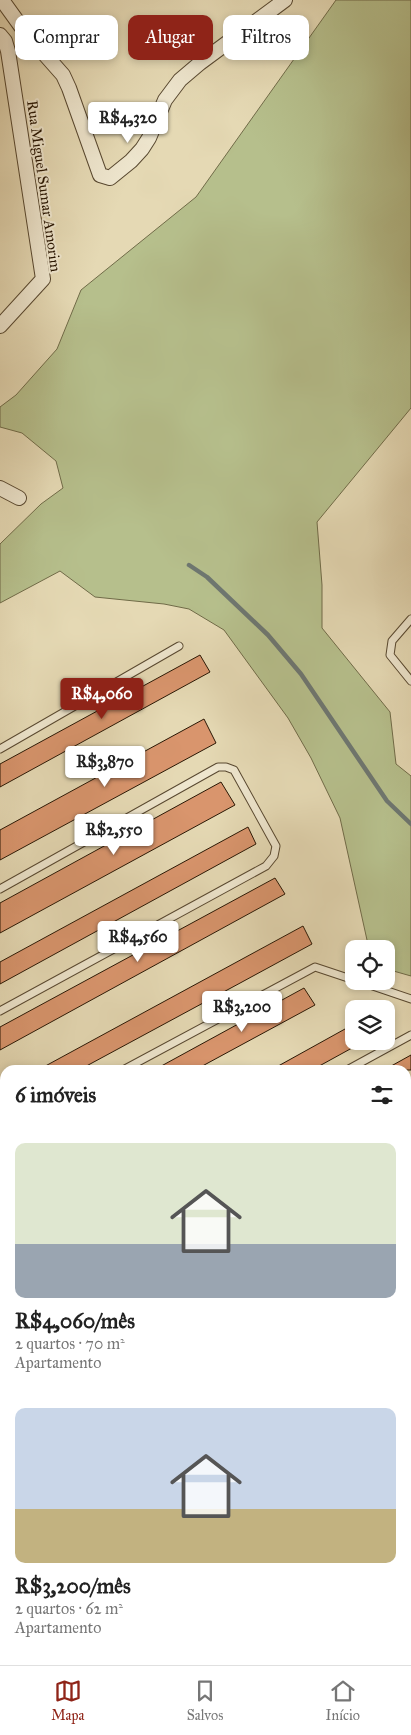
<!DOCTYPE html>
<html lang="pt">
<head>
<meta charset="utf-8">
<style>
  body { margin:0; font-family:"IM FELL Great Primer",serif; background:#f6f6f6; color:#222; height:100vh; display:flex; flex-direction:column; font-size:19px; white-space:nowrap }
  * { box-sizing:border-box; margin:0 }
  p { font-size:16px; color:#767676 }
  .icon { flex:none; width:28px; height:28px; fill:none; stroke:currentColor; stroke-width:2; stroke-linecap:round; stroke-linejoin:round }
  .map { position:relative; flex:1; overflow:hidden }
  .side { position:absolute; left:0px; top:1065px; width:411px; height:600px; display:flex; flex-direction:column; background:#fff; border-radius:15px 15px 0 0; box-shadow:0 2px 8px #0003 }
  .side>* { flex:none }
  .hud { position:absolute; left:15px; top:15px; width:381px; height:45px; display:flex; gap:10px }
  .tools { position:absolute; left:345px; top:940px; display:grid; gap:10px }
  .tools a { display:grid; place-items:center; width:50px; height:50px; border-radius:10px; background:#fff; box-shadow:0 2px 8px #0003; font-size:25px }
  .price { position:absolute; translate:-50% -42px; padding:0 11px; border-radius:5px; background:#fff; color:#222; font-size:16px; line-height:32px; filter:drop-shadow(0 1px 2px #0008) }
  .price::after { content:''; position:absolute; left:50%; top:30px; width:15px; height:11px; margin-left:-8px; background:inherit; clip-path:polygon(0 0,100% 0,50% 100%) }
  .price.current { background:#8f2418; color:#fff }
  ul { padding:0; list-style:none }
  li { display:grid; align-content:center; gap:10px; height:265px; padding:0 15px }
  li span { display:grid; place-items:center; height:155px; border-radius:10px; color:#555 }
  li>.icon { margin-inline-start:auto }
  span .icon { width:90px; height:90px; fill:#fffc; stroke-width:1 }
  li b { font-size:21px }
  h2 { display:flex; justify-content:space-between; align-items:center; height:60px; padding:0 15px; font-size:21px }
  .pill { padding:0 18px; border-radius:10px; background:#fff; box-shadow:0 2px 8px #0003; font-size:18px; line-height:45px }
  .pill.current { background:#8f2418; color:#fff }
  .tabs { display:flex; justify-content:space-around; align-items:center; height:70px; border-top:1px solid #e0e0e0; background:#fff; font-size:14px; color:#767676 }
  .tabs a { display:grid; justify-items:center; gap:2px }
  .tabs .current { color:#8f2418 }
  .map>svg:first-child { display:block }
  .green { fill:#b6bf8c; stroke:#706b48 }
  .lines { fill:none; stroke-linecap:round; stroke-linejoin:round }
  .stream { stroke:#6e7771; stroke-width:4.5 }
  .building { fill:#d9956d; stroke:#291704 }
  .service-casing { stroke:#584830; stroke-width:9 }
  .minor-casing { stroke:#584830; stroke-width:16 }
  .tertiary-casing { stroke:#584830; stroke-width:20 }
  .service { stroke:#eee6ce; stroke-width:7 }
  .minor { stroke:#eee6ce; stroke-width:14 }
  .tertiary { stroke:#eee6ce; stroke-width:18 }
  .labels { text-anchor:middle; stroke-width:4; stroke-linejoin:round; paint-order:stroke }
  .street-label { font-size:15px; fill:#291704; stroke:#eee6ce }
</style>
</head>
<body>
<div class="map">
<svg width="411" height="1665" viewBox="0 0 411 1665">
  <rect width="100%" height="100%" fill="#e5d9b4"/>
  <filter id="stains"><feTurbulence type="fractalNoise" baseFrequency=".004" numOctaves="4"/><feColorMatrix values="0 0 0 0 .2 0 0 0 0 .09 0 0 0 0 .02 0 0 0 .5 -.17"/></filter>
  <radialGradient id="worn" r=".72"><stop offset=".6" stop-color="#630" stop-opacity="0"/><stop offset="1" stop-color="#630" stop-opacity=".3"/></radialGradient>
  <g class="green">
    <path d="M336 0H411V408L317 522 322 585V628L390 712 396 764 411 776V976L390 970 386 966V949H369L340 818 311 758 288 718 224 630 189 609 164 604 95 597 60 571 0 603V544L41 504 63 488 56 461 22 433 0 427V407L16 395 57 349 81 290 196 197Z"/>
    <path d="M411 1556V1665H375L376 1660H406V1564Z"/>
  </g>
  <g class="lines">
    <path class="stream" d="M189 565 207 577 268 635 301 674 387 801 411 824"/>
  </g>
  <g class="building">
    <path d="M200 655 210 672 0 787V764Z"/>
    <path d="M204 719 216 743 0 860V830Z"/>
    <path d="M221 782 235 805 0 933V903Z"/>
    <path d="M248 827 256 844 0 984V962Z"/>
    <path d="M275 878 285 894 0 1050V1027Z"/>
    <path d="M303 926 312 944 242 982 79 1070H38Z"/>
    <path d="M304 988 315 1005 195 1070H154Z"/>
    <path d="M354 1024V1047L352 1048 312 1070H271Z"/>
    <path d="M411 1055V1070H384Z"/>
  </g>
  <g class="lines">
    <defs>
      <g id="service">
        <path d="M411 619 392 641 390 655 411 681"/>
        <path d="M0 749 179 646"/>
        <path d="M0 889 218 767H226L234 770 276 846 274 856 266 866 0 1011"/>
        <path d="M358 981 411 999"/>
        <path d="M123 1070 315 967 354 980"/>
        <path d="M347 1070 411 1035"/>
        <path d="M0 1137 5 1146"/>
        <path d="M406 1171 411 1169"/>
        <path d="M406 1305 411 1303"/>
        <path d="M0 1389 5 1397"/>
        <path d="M0 1408 5 1403"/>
        <path d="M406 1436 411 1439"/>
        <path d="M406 1488 411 1491"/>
        <path d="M0 1567 5 1562"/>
        <path d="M51 1665 56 1660"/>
      </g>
      <g id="minor">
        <path d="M2 0 25 32 63 75 69 88 100 175 110 178 131 161 142 149 149 138 165 100 180 80 200 63 285 0"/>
        <path d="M0 35 5 41 8 51 43 279 0 326"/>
        <path d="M0 488 19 498"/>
      </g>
      <g id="tertiary">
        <path d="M406 1537 411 1531"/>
        <path d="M364 1665V1660"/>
      </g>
    </defs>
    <use href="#service" class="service-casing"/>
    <use href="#minor" class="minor-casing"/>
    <use href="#tertiary" class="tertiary-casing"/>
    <use href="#service" class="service"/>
    <use href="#minor" class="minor"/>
    <use href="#tertiary" class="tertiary"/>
  </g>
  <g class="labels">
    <g class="street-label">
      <text transform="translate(44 186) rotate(82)" y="5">Rua Miguel Sumar Amorim</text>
    </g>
  </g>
  <rect width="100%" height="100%" filter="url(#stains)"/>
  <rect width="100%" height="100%" fill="url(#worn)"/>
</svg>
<div class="tools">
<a><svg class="icon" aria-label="locate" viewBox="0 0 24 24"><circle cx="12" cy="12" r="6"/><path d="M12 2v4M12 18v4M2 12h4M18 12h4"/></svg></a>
<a><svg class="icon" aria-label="layers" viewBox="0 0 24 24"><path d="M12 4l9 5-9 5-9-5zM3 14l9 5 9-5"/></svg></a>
</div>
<b class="price" style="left:128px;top:144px">R$4,320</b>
<b class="price current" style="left:102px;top:720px">R$4,060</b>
<b class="price" style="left:105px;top:788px">R$3,870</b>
<b class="price" style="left:114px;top:856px">R$2,550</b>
<b class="price" style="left:138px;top:963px">R$4,560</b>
<b class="price" style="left:242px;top:1033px">R$3,200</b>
<div class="hud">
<a class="pill">Comprar</a>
<a class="pill current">Alugar</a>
<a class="pill">Filtros</a>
</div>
<section class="side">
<h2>6 imóveis<svg class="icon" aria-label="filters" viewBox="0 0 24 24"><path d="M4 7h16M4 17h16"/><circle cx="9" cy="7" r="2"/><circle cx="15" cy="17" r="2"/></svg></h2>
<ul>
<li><span style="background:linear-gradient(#dfe7d0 65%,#9aa5b1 0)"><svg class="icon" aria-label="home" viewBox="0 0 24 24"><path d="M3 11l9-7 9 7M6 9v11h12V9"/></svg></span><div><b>R$4,060/mês</b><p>2 quartos · 70 m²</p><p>Apartamento</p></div></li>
<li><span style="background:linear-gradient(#c9d6e8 65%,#c2b280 0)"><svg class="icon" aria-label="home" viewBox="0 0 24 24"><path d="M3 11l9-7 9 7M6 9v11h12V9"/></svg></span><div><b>R$3,200/mês</b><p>2 quartos · 62 m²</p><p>Apartamento</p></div></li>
</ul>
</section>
</div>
<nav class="tabs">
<a class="current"><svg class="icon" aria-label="map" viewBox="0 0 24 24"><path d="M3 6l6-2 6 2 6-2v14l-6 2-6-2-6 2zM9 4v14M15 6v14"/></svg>Mapa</a>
<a><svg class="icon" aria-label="saved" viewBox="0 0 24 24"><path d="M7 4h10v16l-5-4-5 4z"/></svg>Salvos</a>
<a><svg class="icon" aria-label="home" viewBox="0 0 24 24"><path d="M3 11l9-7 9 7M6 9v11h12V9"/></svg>Início</a>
</nav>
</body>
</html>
